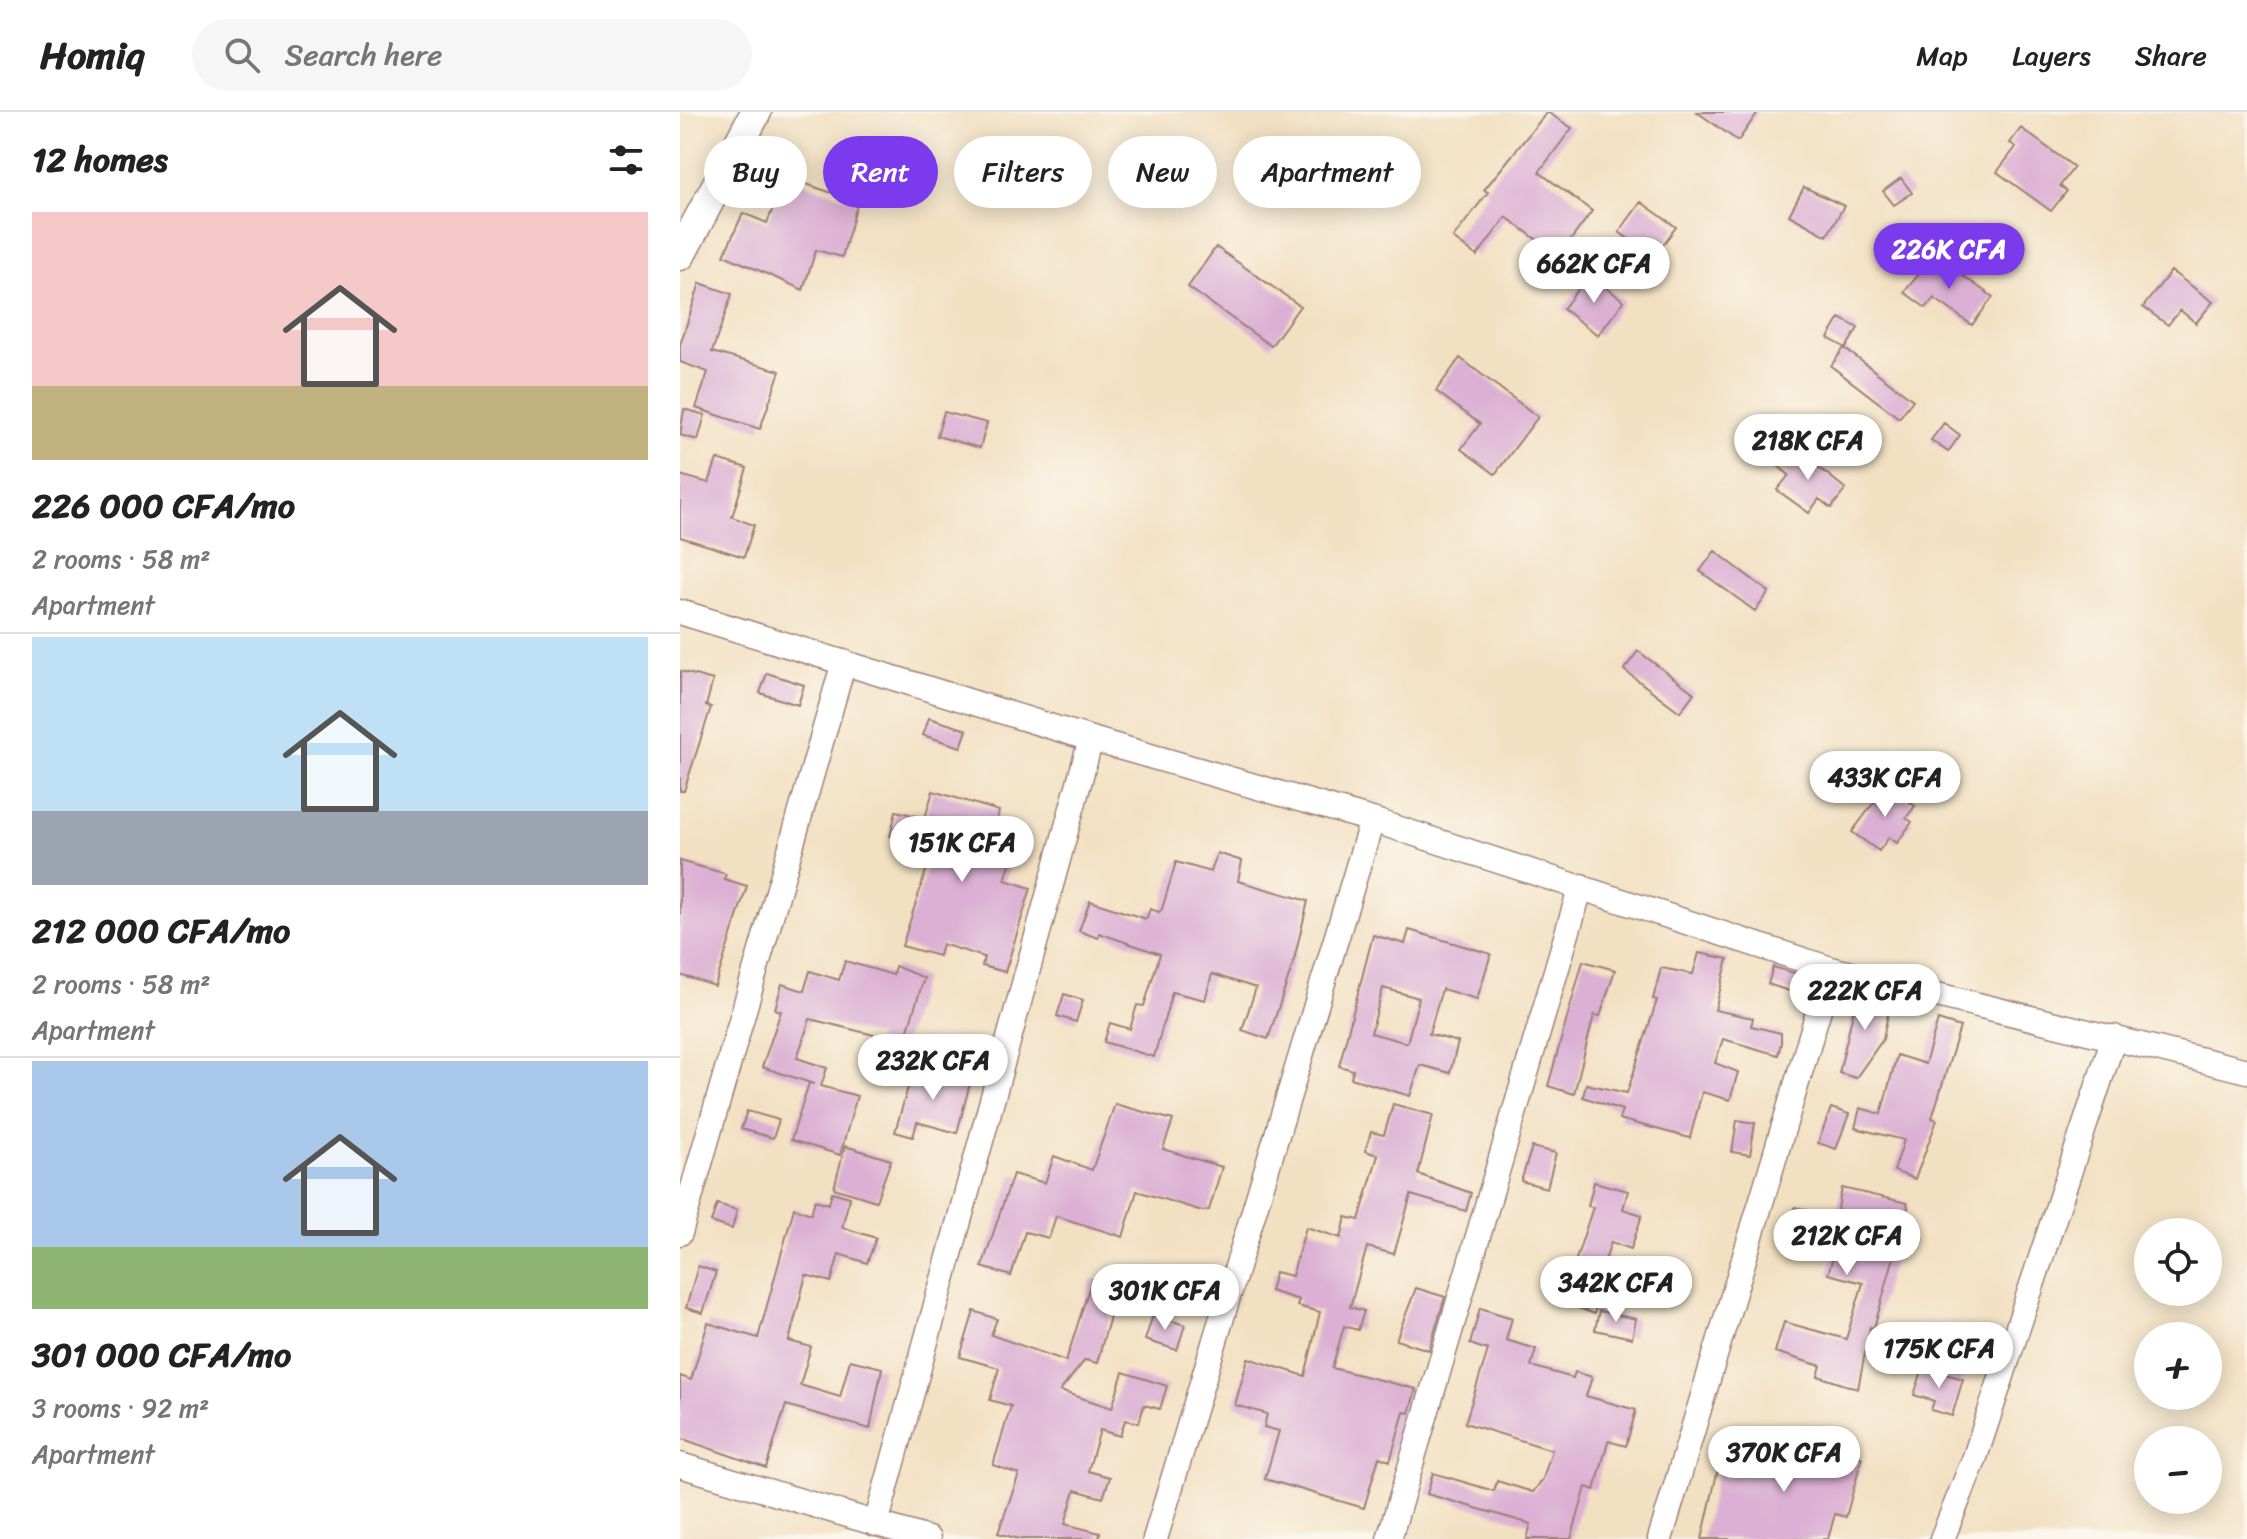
<!DOCTYPE html>
<meta charset="utf-8">
<style>
:root{--surface:#fff;--page:#f6f6f6;--text:#222;--muted:#767676;--line:#e0e0e0;--accent:#7c3aed}
body{margin:0;font-family:Sriracha,sans-serif;background:var(--page);color:var(--text);height:100vh;display:flex;flex-direction:column;font-size:30px;white-space:nowrap}
*{box-sizing:border-box;margin:0}
p{font-size:26px;color:var(--muted)}
.icon{flex:none;width:44px;height:44px;fill:none;stroke:currentColor;stroke-width:2;stroke-linecap:round;stroke-linejoin:round}
.map{position:relative;flex:1;overflow:hidden}
.side{display:flex;flex-direction:column;background:var(--surface);width:680px}
.side>*{flex:none}
.top-card{position:absolute;left:24px;top:24px;width:760px;height:72px;display:flex;gap:16px}
.fabs{position:absolute;left:1454px;top:1106px;display:grid;gap:16px}
.fabs a{display:grid;place-items:center;width:88px;height:88px;border-radius:50%;background:var(--surface);box-shadow:0 4px 20px #0003;font-size:40px}
.price{position:absolute;translate:-50% -68px;padding:0 18px;border-radius:28px;background:#fff;color:#222;font-size:26px;line-height:52px;filter:drop-shadow(0 2px 4px #0008)}
.price::after{content:'';position:absolute;left:50%;top:48px;width:24px;height:18px;margin-left:-12px;background:inherit;clip-path:polygon(0 0,100% 0,50% 100%)}
.price.selected{background:var(--accent);color:#fff}
ul{padding:0;list-style:none}
li{display:grid;align-content:center;gap:16px;height:424px;padding:0 32px}
li+li{border-top:2px solid var(--line)}
li span{display:grid;place-items:center;height:248px;border-radius:0px;color:#555}
li>.icon{margin-inline-start:auto}
span .icon{width:144px;height:144px;fill:#fffc;stroke-width:1}
li b{font-size:34px}
h2{display:flex;justify-content:space-between;align-items:center;height:96px;padding:0 32px;font-size:34px}
.pill{padding:0 28px;border-radius:36px;background:var(--surface);box-shadow:0 4px 20px #0003;font-size:28px;line-height:72px}
.pill.selected{background:var(--accent);color:#fff}
header{display:flex;align-items:center;gap:48px;box-sizing:border-box;height:112px;padding:0 40px;background:var(--surface);border-bottom:2px solid var(--line)}
header strong{font-size:38px}
nav{display:flex;gap:44px;margin-inline-start:auto;font-size:28px}
.search{width:560px;height:72px;background:var(--page);display:flex;align-items:center;gap:20px;box-sizing:border-box;padding:0 28px;border-radius:44px;color:var(--muted);font-size:30px}
main{display:flex;flex:1;min-height:0}
.map>svg:first-child{display:block}
</style>
<header>
<strong>Homiq</strong>
<div class="search"><svg class="icon" aria-label="search" viewBox="0 0 24 24"><circle cx="10" cy="10" r="6"/><path d="M15 15l6 6"/></svg>Search here</div>
<nav><a>Map</a><a>Layers</a><a>Share</a></nav>
</header>
<main>
<section class="side">
<h2>12 homes<svg class="icon" aria-label="filters" viewBox="0 0 24 24"><path d="M4 7h16M4 17h16"/><circle cx="9" cy="7" r="2"/><circle cx="15" cy="17" r="2"/></svg></h2>
<ul>
<li><span style="background:linear-gradient(#f6c9c9 70%,#c2b280 0)"><svg class="icon" aria-label="home" viewBox="0 0 24 24"><path d="M3 11l9-7 9 7M6 9v11h12V9"/></svg></span><div><b>226 000 CFA/mo</b><p>2 rooms · 58 m²</p><p>Apartment</p></div></li>
<li><span style="background:linear-gradient(#bfe0f5 70%,#9aa5b1 0)"><svg class="icon" aria-label="home" viewBox="0 0 24 24"><path d="M3 11l9-7 9 7M6 9v11h12V9"/></svg></span><div><b>212 000 CFA/mo</b><p>2 rooms · 58 m²</p><p>Apartment</p></div></li>
<li><span style="background:linear-gradient(#a9c7e8 75%,#8fb573 0)"><svg class="icon" aria-label="home" viewBox="0 0 24 24"><path d="M3 11l9-7 9 7M6 9v11h12V9"/></svg></span><div><b>301 000 CFA/mo</b><p>3 rooms · 92 m²</p><p>Apartment</p></div></li>
</ul>
</section>
<div class="map">
<svg width="1567" height="1427" viewBox="0 0 1567 1427">
<rect width="100%" height="100%" fill="#fbf7ec"/>
<filter id="ink" filterUnits="userSpaceOnUse"><feTurbulence type="fractalNoise" baseFrequency=".0125" numOctaves="2"/><feDisplacementMap in="SourceGraphic" scale="16" xChannelSelector="R" yChannelSelector="G"/><feConvolveMatrix kernelMatrix="1 2 1 2 8 2 1 2 1" color-interpolation-filters="sRGB"/></filter>
<filter id="wash" filterUnits="userSpaceOnUse"><feTurbulence type="fractalNoise" baseFrequency=".006" numOctaves="4" result="noise"/><feDisplacementMap in="SourceGraphic" scale="32" xChannelSelector="R" yChannelSelector="G"/><feGaussianBlur stdDeviation="1.8" result="paint"/><feColorMatrix in="noise" values="0 0 0 0 0 0 0 0 0 0 0 0 0 0 0 0 0 1.4 0 .05"/><feComposite in="paint" operator="in"/></filter>
<g filter="url(#wash)">
<rect width="100%" height="100%" fill="#f2e0c2"/>
<g id="blocks">
<path fill="#dcb0d4" fill-rule="evenodd" d="M 867,0 L 892,16 L 859,60 L 912,99 L 879,144 L 826,105 L 797,144 L 773,126 L 808,80 L 804,78 Z
M 1017,0 L 1078,0 L 1058,29 Z
M 1341,16 L 1394,55 L 1380,74 L 1387,79 L 1371,99 L 1317,60 L 1336,35 L 1330,31 Z
M 106,65 L 178,90 L 162,145 L 136,138 L 123,178 L 44,143 L 63,101 L 87,111 Z
M 1221,66 L 1232,81 L 1214,93 L 1203,79 Z
M 1124,75 L 1164,94 L 1147,124 L 1109,103 Z
M 961,90 L 996,115 L 974,145 L 939,120 Z
M 536,135 L 620,194 L 591,234 L 508,175 Z
M 1254,144 L 1313,185 L 1292,213 L 1254,186 L 1246,196 L 1224,180 Z
M 1491,159 L 1533,190 L 1516,211 L 1500,198 L 1488,213 L 1463,195 Z
M 909,163 L 944,189 L 918,223 L 883,197 Z
M 20,171 L 52,182 L 32,240 L 100,259 L 80,317 L 16,296 L 28,260 L 0,250 L 0,233 Z
M 1160,206 L 1178,216 L 1166,236 L 1148,226 Z
M 1164,236 L 1233,288 L 1219,306 L 1151,254 Z
M 780,246 L 858,305 L 815,362 L 781,337 L 800,312 L 756,279 Z
M 4,297 L 25,303 L 18,328 L 0,323 Z
M 264,300 L 307,311 L 300,336 L 257,324 Z
M 1264,311 L 1280,323 L 1268,340 L 1251,328 Z
M 1112,334 L 1166,377 L 1151,396 L 1139,387 L 1129,401 L 1097,378 L 1109,363 L 1097,353 Z
M 37,347 L 67,356 L 52,405 L 74,413 L 64,445 L 0,425 L 0,363 L 29,371 Z
M 1035,439 L 1089,480 L 1075,499 L 1020,459 Z
M 958,539 L 1014,581 L 1000,600 L 944,558 Z
M 0,559 L 33,568 L 26,594 L 31,595 L 4,679 L 0,679 Z
M 87,561 L 124,573 L 118,593 L 80,581 Z
M 249,606 L 287,618 L 281,635 L 243,623 Z
M 1207,673 L 1235,694 L 1226,706 L 1232,710 L 1217,731 L 1209,725 L 1199,739 L 1172,720 Z
M 253,679 L 319,699 L 307,742 L 331,749 L 325,768 L 351,776 L 325,860 L 302,854 L 304,845 L 262,832 L 259,844 L 222,834 L 254,734 L 210,724 L 216,699 L 245,706 Z
M 537,741 L 562,749 L 558,769 L 628,789 L 613,852 L 588,927 L 562,918 L 576,876 L 532,862 L 525,888 L 492,880 L 474,945 L 424,930 L 430,911 L 450,917 L 457,893 L 464,894 L 480,842 L 419,821 L 418,826 L 399,819 L 410,789 L 466,807 L 470,797 L 479,800 L 482,797 L 496,750 L 531,760 Z
M 0,749 L 46,762 L 44,767 L 67,774 L 35,874 L 0,863 Z
M 729,818 L 811,842 L 797,887 L 762,877 L 749,922 L 778,930 L 770,961 L 740,953 L 730,984 L 671,966 L 673,958 L 659,954 L 693,823 L 725,832 ZM 703,876 L 739,886 L 727,931 L 691,921 Z
M 1019,841 L 1048,847 L 1035,898 L 1073,906 L 1071,914 L 1101,921 L 1101,931 L 1098,943 L 1043,927 L 1035,951 L 1058,960 L 1050,988 L 1022,980 L 1010,1026 L 939,1007 L 942,998 L 903,985 L 906,972 L 947,981 L 977,888 L 973,887 L 981,856 L 1013,862 Z
M 165,849 L 213,863 L 215,854 L 244,866 L 224,930 L 231,932 L 221,964 L 189,955 L 198,924 L 130,907 L 117,946 L 147,956 L 141,974 L 177,984 L 160,1043 L 111,1028 L 129,971 L 134,972 L 82,955 L 101,899 L 95,897 L 102,872 L 124,879 L 130,859 L 159,868 Z
M 903,849 L 935,858 L 920,904 L 914,903 L 894,982 L 868,974 Z
M 1093,855 L 1121,863 L 1115,881 L 1088,872 Z
M 1178,879 L 1211,887 L 1203,927 L 1176,966 L 1159,961 Z
M 384,882 L 403,888 L 396,910 L 377,904 Z
M 1258,908 L 1280,915 L 1252,1006 L 1257,1008 L 1235,1067 L 1214,1059 L 1224,1028 L 1175,1016 L 1180,996 L 1201,1002 L 1217,943 L 1245,952 Z
M 234,955 L 290,971 L 277,1021 L 237,1010 L 233,1025 L 215,1020 Z
M 435,992 L 493,1008 L 483,1037 L 542,1055 L 529,1098 L 522,1099 L 457,1079 L 443,1125 L 376,1104 L 369,1126 L 345,1120 L 331,1164 L 302,1155 L 333,1062 L 365,1071 L 374,1044 L 412,1058 Z
M 713,992 L 753,1003 L 738,1062 L 791,1081 L 786,1099 L 731,1083 L 714,1142 L 687,1135 L 670,1195 L 684,1199 L 678,1218 L 664,1214 L 652,1256 L 736,1277 L 729,1301 L 724,1300 L 710,1349 L 699,1345 L 684,1396 L 585,1367 L 599,1319 L 584,1315 L 587,1302 L 555,1293 L 568,1246 L 625,1264 L 640,1200 L 617,1194 L 619,1188 L 590,1179 L 595,1160 L 612,1164 L 626,1115 L 661,1126 L 666,1105 L 679,1108 L 698,1043 L 685,1039 L 691,1020 L 704,1023 Z
M 1151,996 L 1169,1002 L 1156,1037 L 1138,1031 Z
M 67,999 L 99,1008 L 93,1026 L 61,1017 Z
M 1057,1008 L 1075,1011 L 1070,1043 L 1052,1040 Z
M 165,1034 L 211,1048 L 196,1089 L 154,1076 Z
M 852,1035 L 876,1041 L 867,1076 L 841,1069 Z
M 914,1070 L 948,1079 L 943,1097 L 962,1103 L 951,1137 L 931,1130 L 918,1171 L 923,1173 L 914,1202 L 882,1190 L 913,1095 L 908,1094 Z
M 1162,1076 L 1227,1091 L 1228,1095 L 1194,1216 L 1190,1215 L 1178,1277 L 1138,1264 L 1141,1254 L 1095,1240 L 1104,1210 L 1166,1227 L 1183,1171 L 1148,1162 L 1154,1142 L 1106,1128 L 1115,1095 L 1156,1106 Z
M 152,1080 L 170,1085 L 162,1115 L 196,1126 L 187,1151 L 159,1142 L 151,1170 L 126,1163 L 109,1229 L 131,1235 L 120,1273 L 160,1285 L 170,1248 L 202,1256 L 190,1317 L 106,1293 L 86,1356 L 0,1326 L 0,1264 L 11,1268 L 28,1211 L 78,1226 L 114,1096 L 131,1102 L 135,1088 L 149,1092 Z
M 37,1092 L 57,1098 L 52,1117 L 31,1110 Z
M 18,1154 L 36,1160 L 23,1201 L 6,1196 Z
M 412,1167 L 433,1173 L 429,1189 L 434,1190 L 417,1251 L 405,1248 L 380,1279 L 432,1296 L 443,1260 L 487,1274 L 480,1297 L 464,1293 L 459,1311 L 445,1308 L 440,1324 L 420,1318 L 408,1359 L 430,1365 L 423,1386 L 395,1378 L 385,1412 L 420,1421 L 419,1427 L 339,1427 L 318,1421 L 339,1362 L 313,1353 L 331,1294 L 310,1288 L 319,1256 L 280,1245 L 294,1199 L 317,1207 L 311,1223 L 386,1249 Z
M 736,1176 L 765,1185 L 749,1238 L 716,1228 Z
M 800,1196 L 832,1206 L 826,1228 L 856,1237 L 851,1254 L 893,1266 L 895,1260 L 912,1265 L 906,1284 L 956,1298 L 946,1334 L 928,1329 L 915,1378 L 906,1375 L 891,1427 L 847,1427 L 851,1412 L 747,1382 L 753,1361 L 814,1379 L 817,1369 L 853,1380 L 863,1367 L 872,1338 L 785,1311 L 808,1238 L 790,1232 Z
M 919,1199 L 956,1207 L 952,1226 L 915,1218 Z
M 473,1203 L 505,1213 L 497,1238 L 465,1228 Z
M 1243,1256 L 1283,1267 L 1272,1304 L 1251,1298 L 1254,1289 L 1234,1283 Z
M 1109,1320 L 1182,1346 L 1166,1405 L 1155,1402 L 1148,1427 L 1022,1427 L 1040,1348 L 1075,1359 L 1076,1353 L 1093,1358 Z"/>
</g>
</g>
<g filter="url(#ink)">
<use href="#blocks" fill-opacity="0" stroke="#9e8076" stroke-width="2"/>
<g fill="none" stroke-linecap="round" stroke-linejoin="round">
<g stroke="#9e8076" stroke-width="27">
<path id="minor" d="M 0,500 L 411,627 L 692,708 L 1151,857 L 1567,959
M 0,1121 L 164,550
M 0,1353 L 248,1427
M 196,1412 L 411,627
M 475,1427 L 692,708
M 709,1427 L 901,774
M 980,1427 L 1151,857
M 1262,1427 L 1294,1348 L 1434,925"/>
</g>
<g stroke="#9e8076" stroke-width="33">
<path id="tertiary" d="M 0,143 L 76,0"/>
</g>
<use href="#minor" stroke="#fff" stroke-width="24"/>
<use href="#tertiary" stroke="#fff" stroke-width="30"/>
</g>
</g>
</svg>
<div class="fabs">
<a><svg class="icon" aria-label="locate" viewBox="0 0 24 24"><circle cx="12" cy="12" r="6"/><path d="M12 2v4M12 18v4M2 12h4M18 12h4"/></svg></a>
<a>+</a>
<a>−</a>
</div>
<b class="price selected" style="left:1269px;top:179px">226K CFA</b>
<b class="price" style="left:914px;top:193px">662K CFA</b>
<b class="price" style="left:1128px;top:370px">218K CFA</b>
<b class="price" style="left:1205px;top:707px">433K CFA</b>
<b class="price" style="left:282px;top:772px">151K CFA</b>
<b class="price" style="left:1185px;top:920px">222K CFA</b>
<b class="price" style="left:253px;top:990px">232K CFA</b>
<b class="price" style="left:1167px;top:1165px">212K CFA</b>
<b class="price" style="left:936px;top:1212px">342K CFA</b>
<b class="price" style="left:485px;top:1220px">301K CFA</b>
<b class="price" style="left:1259px;top:1278px">175K CFA</b>
<b class="price" style="left:1104px;top:1382px">370K CFA</b>
<div class="top-card">
<a class="pill">Buy</a>
<a class="pill selected">Rent</a>
<a class="pill">Filters</a>
<a class="pill">New</a>
<a class="pill">Apartment</a>
</div>
</div>
</main>
